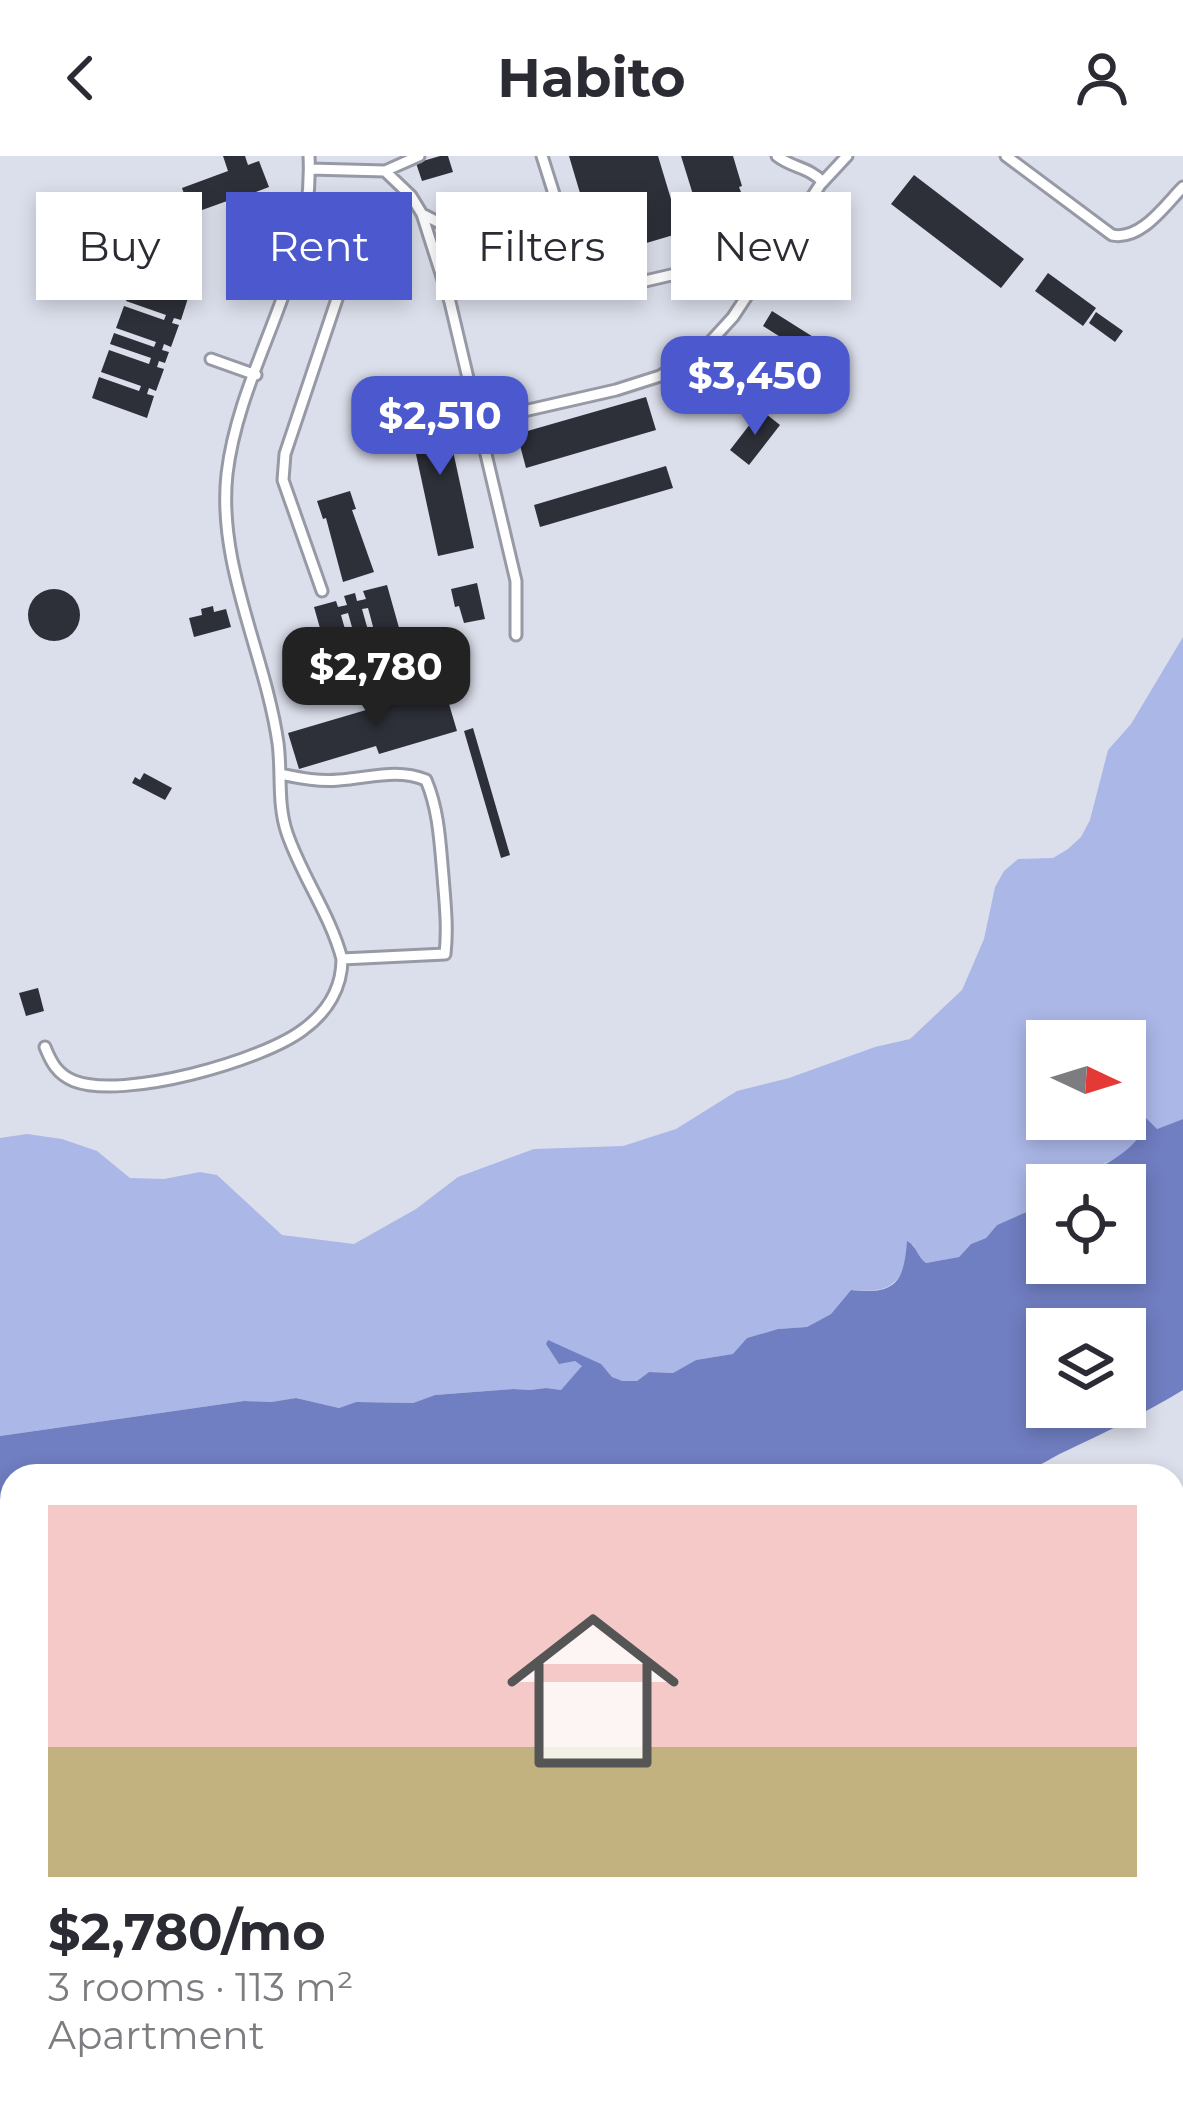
<!DOCTYPE html>
<meta charset="utf-8">
<style>
:root{--surface:#fff;--page:#f2f2f3;--text:#2b2b33;--muted:#7c7c81;--accent:#4c58cd}
body{margin:0;font-family:Montserrat,sans-serif;background:var(--page);color:var(--text);height:100vh;display:flex;flex-direction:column;font-size:45px;white-space:nowrap}
*{box-sizing:border-box;margin:0}
p{font-size:39px;color:var(--muted)}
.icon{flex:none;width:66px;height:66px;fill:none;stroke:currentColor;stroke-width:2;stroke-linecap:round;stroke-linejoin:round}
.map{position:relative;flex:1;overflow:hidden}
.sheet{position:absolute;left:0px;top:1308px;width:1185px;height:663px;display:flex;flex-direction:column;background:var(--surface);border-radius:36px 36px 0 0;box-shadow:0 6px 18px #0003}
.sheet>*{flex:none}
.guide{position:absolute;left:36px;top:36px;width:1113px;height:108px;display:flex;gap:24px}
.needle{width:78px;rotate:94deg}
.buttons{position:absolute;left:1026px;top:864px;display:grid;gap:24px}
.buttons a{display:grid;place-items:center;width:120px;height:120px;border-radius:0px;background:var(--surface);box-shadow:0 6px 18px #0003;font-size:60px}
.price{position:absolute;translate:-50% -102px;padding:0 27px;border-radius:24px;background:var(--accent);color:#fff;font-size:39px;line-height:78px;filter:drop-shadow(0 3px 6px #0008)}
.price::after{content:'';position:absolute;left:50%;top:72px;width:36px;height:27px;margin-left:-18px;background:inherit;clip-path:polygon(0 0,100% 0,50% 100%)}
.price.on{background:#222;color:#fff}
ul{padding:0;list-style:none}
li{display:grid;align-content:center;gap:24px;height:636px;padding:0 48px}
li span{display:grid;place-items:center;height:372px;border-radius:0px;color:#555}
li>.icon{margin-inline-start:auto}
span .icon{width:216px;height:216px;fill:#fffc;stroke-width:1}
li b{font-size:51px}
.chip{padding:0 42px;border-radius:0px;background:var(--surface);box-shadow:0 6px 18px #0003;font-size:42px;line-height:108px}
.chip.on{background:var(--accent);color:#fff}
header{display:flex;justify-content:space-between;align-items:center;height:156px;padding:0 48px;background:var(--surface);font-size:54px;font-weight:700}
.map>svg:first-child{display:block}
</style>
<header><svg class="icon" aria-label="back" viewBox="0 0 24 24"><path d="M15 5l-7 7 7 7"/></svg>Habito<svg class="icon" aria-label="person" viewBox="0 0 24 24"><circle cx="12" cy="8" r="4"/><path d="M4 21q1-7 8-7t8 7"/></svg></header>
<div class="map">
<svg width="1183" height="1969" viewBox="0 0 1183 1969">
<rect width="100%" height="100%" fill="#dbdfeb"/>
<path fill="#abb7e7" fill-rule="evenodd" d="M 1183,481 L 1183,963 L 1157,973 L 1153,972 L 1141,957 L 1135,957 L 1140,979 L 1131,995 L 1095,1012 L 1069,1029 L 1047,1029 L 1047,1044 L 1031,1054 L 997,1069 L 986,1082 L 971,1088 L 959,1101 L 926,1107 L 919,1102 L 913,1088 C 900,1127 894,1138 851,1134 L 831,1158 L 807,1171 L 778,1173 L 747,1182 L 734,1198 L 696,1204 L 673,1217 L 649,1216 L 637,1225 L 622,1226 L 612,1221 L 600,1208 L 575,1205 L 583,1210 L 561,1234 L 546,1232 L 530,1234 L 513,1233 L 435,1239 L 413,1247 L 356,1246 L 339,1252 L 296,1242 L 271,1246 L 244,1245 L 0,1280 L 0,982 L 27,978 L 62,983 L 97,995 L 130,1022 L 164,1023 L 200,1016 L 217,1019 L 282,1079 L 354,1088 L 416,1053 L 458,1021 L 534,993 L 623,990 L 676,973 L 737,935 L 789,922 L 875,891 L 910,883 L 962,834 L 984,783 L 995,731 L 1004,715 L 1018,703 L 1053,702 L 1068,693 L 1081,681 L 1090,664 L 1108,594 L 1131,568 ZM 1047,885 L 1125,885 L 1125,963 L 1047,963 Z
M 1173,1689 L 1183,1694 L 1183,1969 L 990,1969 L 994,1959 L 1173,1959 Z"/>
<path fill="#707ec2" fill-rule="evenodd" d="M 1135,955 L 1141,957 L 1157,973 L 1183,963 L 1183,1234 C 1145,1257 1106,1276 1066,1295 C 1048,1303 1033,1315 1015,1320 L 12,1320 L 12,1460 L 0,1459 L 0,1280 L 244,1245 L 271,1246 L 296,1242 L 339,1252 L 356,1246 L 413,1247 L 435,1239 L 513,1233 L 530,1234 L 546,1232 L 561,1234 L 582,1210 L 575,1205 L 559,1208 L 546,1188 L 548,1184 L 601,1208 L 612,1221 L 622,1225 L 637,1225 L 649,1216 L 673,1217 L 696,1204 L 733,1198 L 747,1182 L 778,1173 L 807,1171 L 831,1158 L 851,1134 C 895,1139 904,1127 907,1085 C 917,1090 917,1101 926,1107 L 959,1101 L 971,1088 L 986,1082 L 997,1069 L 1031,1054 L 1047,1044 L 1047,1107 L 1125,1107 L 1125,1029 L 1069,1029 C 1092,1013 1126,1002 1140,979 ZM 1047,1173 L 1125,1173 L 1125,1251 L 1047,1251 Z"/>
<path fill="#2e3039" d="M 223,0 L 245,0 L 248,9 L 259,5 L 269,31 L 251,38 L 253,43 L 243,47 L 241,40 L 191,58 L 182,32 L 228,15 Z
M 440,0 L 448,0 L 453,16 L 422,25 L 416,7 Z
M 569,0 L 658,0 L 677,63 L 682,61 L 687,75 L 599,101 Z
M 681,0 L 733,0 L 742,30 L 739,31 L 741,36 L 700,48 L 698,44 L 695,45 Z
M 914,19 L 1024,103 L 1001,132 L 891,48 Z
M 1048,117 L 1096,152 L 1083,170 L 1035,135 Z
M 133,123 L 188,142 L 181,164 L 174,162 L 172,167 L 179,169 L 171,191 L 164,188 L 162,194 L 169,196 L 165,207 L 159,205 L 157,211 L 164,213 L 156,235 L 149,232 L 147,238 L 154,240 L 147,262 L 92,242 L 99,221 L 139,235 L 141,230 L 101,216 L 109,194 L 149,208 L 151,202 L 110,188 L 114,177 L 154,191 L 156,186 L 116,172 L 124,150 L 164,164 L 166,159 L 126,145 Z
M 772,155 L 818,184 L 813,192 L 817,194 L 812,201 L 763,170 Z
M 1096,156 L 1123,175 L 1115,186 L 1089,167 Z
M 646,241 L 656,274 L 526,312 L 517,278 Z
M 442,244 L 474,392 L 438,400 L 406,252 Z
M 761,254 L 780,269 L 749,309 L 730,294 Z
M 666,310 L 673,332 L 540,371 L 534,349 Z
M 350,335 L 356,353 L 352,354 L 374,416 L 343,426 L 326,362 L 323,363 L 317,345 Z
M 477,427 L 485,463 L 464,467 L 459,450 L 455,451 L 451,433 Z
M 387,429 L 403,486 L 379,493 L 368,452 L 362,453 L 373,492 L 359,496 L 348,457 L 341,459 L 352,498 L 329,504 L 314,451 L 336,445 L 338,451 L 347,449 L 344,440 L 355,437 L 357,445 L 366,443 L 363,435 Z
M28 459a26 26 0 1 1 52 0a26 26 0 1 1-52 0Z
M 213,450 L 214,456 L 226,453 L 231,471 L 194,481 L 189,462 L 202,459 L 201,453 Z
M 444,531 L 457,575 L 379,598 L 376,590 L 299,613 L 288,577 Z
M 473,572 L 510,699 L 501,702 L 464,575 Z
M 144,617 L 172,632 L 165,644 L 132,627 L 135,621 L 140,624 Z
M 38,832 L 44,855 L 26,860 L 19,837 Z
M 12,1727 L 12,1761 L 0,1762 L 0,1728 Z"/>
<g fill="none" stroke-linecap="round" stroke-linejoin="round">
<g stroke="#979aa5" stroke-width="15">
<path id="lane" d="M 542,0 L 585,136
M 777,0 C 792,12 809,11 823,26
M 1006,0 L 1112,79 C 1141,85 1165,49 1183,31
M 310,13 L 385,15 L 411,40 L 422,58 L 450,146 L 516,425 L 516,479
M 385,15 L 419,0
M 307,57 L 326,75 L 340,98 L 342,128 L 285,298 L 283,324 L 322,435
M 422,58 L 565,130 L 585,136 L 615,132 L 723,107 L 741,110 L 759,122
M 211,203 L 256,219
M 480,265 L 616,234 L 660,220 L 701,196 L 733,161 L 820,29 L 847,0
M 280,618 C 300,622 319,626 339,624 C 370,622 397,612 426,624 C 439,655 440,687 443,720 C 445,747 448,771 445,798 L 342,803 C 330,758 302,721 287,677 C 277,648 282,617 278,587 C 265,497 217,409 227,318 C 240,208 315,117 309,0
M 45,891 C 51,906 57,918 74,925 C 123,944 263,905 304,873 C 327,856 342,832 342,803"/>
</g>
<g stroke="#979aa5" stroke-width="24">
<path id="street" d="M 1173,1461 L 1183,1456
M 0,1673 L 12,1673
M 794,1959 L 804,1969
M 0,1963 L 85,1959"/>
</g>
<use href="#lane" stroke="#fff" stroke-width="9"/>
<use href="#street" stroke="#fff" stroke-width="18"/>
</g>
</svg>
<div class="buttons">
<a><svg class="needle" viewBox="-14 -14 28 28"><path d="M0-13l5 13h-10z" fill="#e53935"/><path d="M0 13l5-13h-10z" fill="#7c7c81"/></svg></a>
<a><svg class="icon" aria-label="locate" viewBox="0 0 24 24"><circle cx="12" cy="12" r="6"/><path d="M12 2v4M12 18v4M2 12h4M18 12h4"/></svg></a>
<a><svg class="icon" aria-label="layers" viewBox="0 0 24 24"><path d="M12 4l9 5-9 5-9-5zM3 14l9 5 9-5"/></svg></a>
</div>
<b class="price" style="left:755px;top:282px">$3,450</b>
<b class="price" style="left:440px;top:322px">$2,510</b>
<b class="price on" style="left:376px;top:573px">$2,780</b>
<div class="guide">
<a class="chip">Buy</a>
<a class="chip on">Rent</a>
<a class="chip">Filters</a>
<a class="chip">New</a>
</div>
<section class="sheet">
<ul>
<li><span style="background:linear-gradient(#f6c9c9 65%,#c2b280 0)"><svg class="icon" aria-label="home" viewBox="0 0 24 24"><path d="M3 11l9-7 9 7M6 9v11h12V9"/></svg></span><div><b>$2,780/mo</b><p>3 rooms · 113 m²</p><p>Apartment</p></div></li>
</ul>
</section>
</div>
